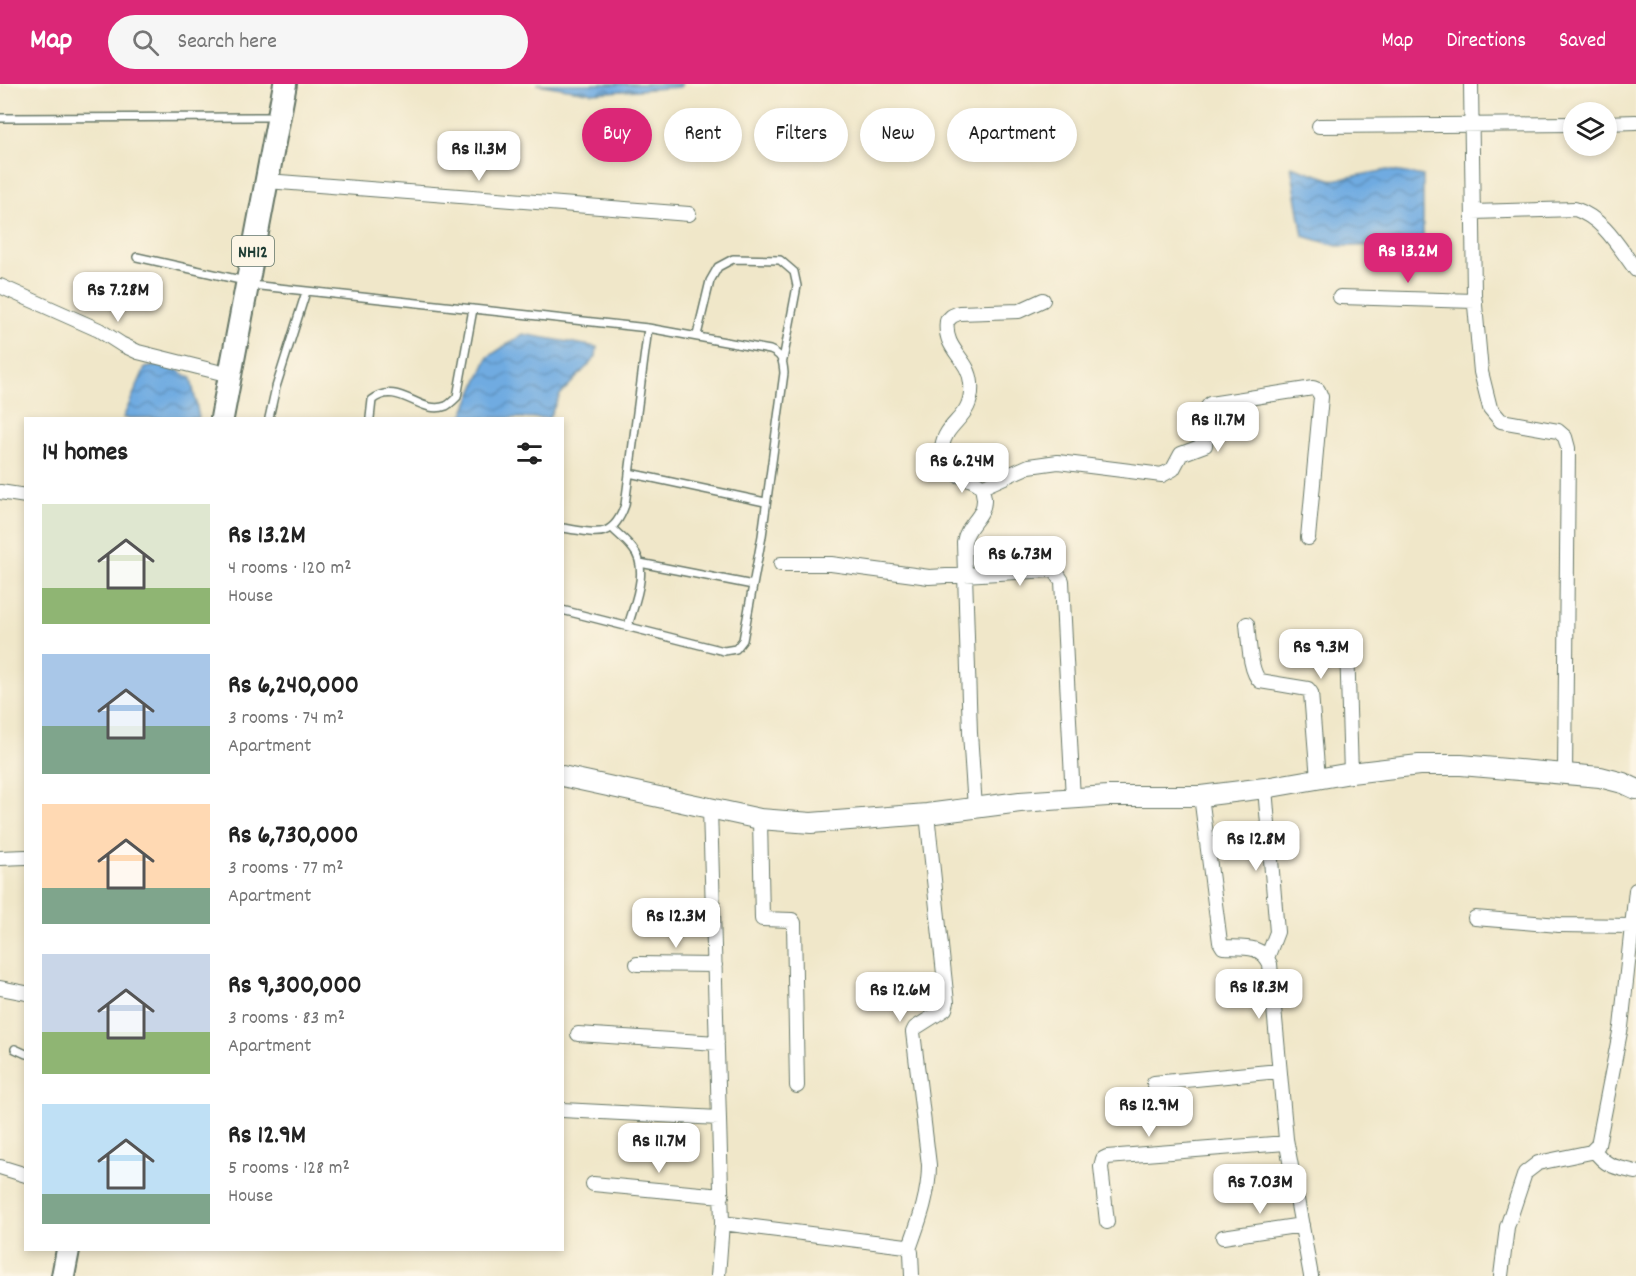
<!DOCTYPE html>
<meta charset="utf-8">
<style>
:root{--surface:#fff;--page:#f6f6f6;--text:#222;--muted:#767676;--accent:#db2777}
body{margin:0;font-family:Dekko,sans-serif;background:var(--page);color:var(--text);height:100vh;display:flex;flex-direction:column;font-size:22px;white-space:nowrap}
*{box-sizing:border-box;margin:0}
p{font-size:20px;color:var(--muted)}
.icon{flex:none;width:33px;height:33px;fill:none;stroke:currentColor;stroke-width:2;stroke-linecap:round;stroke-linejoin:round}
.map{position:relative;flex:1;overflow:hidden}
.sheet{position:absolute;left:24px;top:333px;width:540px;height:834px;display:flex;flex-direction:column;background:var(--surface);border-radius:0px;box-shadow:0 3px 9px #0003}
.sheet>*{flex:none}
.banner{position:absolute;left:582px;top:24px;width:570px;height:54px;display:flex;gap:12px}
.tools{position:absolute;left:1563px;top:18px;display:grid;gap:12px}
.tools a{display:grid;place-items:center;width:54px;height:54px;border-radius:50%;background:var(--surface);box-shadow:0 3px 9px #0003;font-size:30px}
.price{position:absolute;translate:-50% -51px;padding:0 14px;border-radius:12px;background:#fff;color:#222;font-size:20px;line-height:39px;filter:drop-shadow(0 2px 3px #0008)}
.price::after{content:'';position:absolute;left:50%;top:36px;width:18px;height:14px;margin-left:-9px;background:inherit;clip-path:polygon(0 0,100% 0,50% 100%)}
.price.on{background:var(--accent);color:#fff}
ul{padding:0;list-style:none}
li{display:flex;align-items:center;gap:18px;height:150px;padding:0 18px}
li span{display:grid;place-items:center;flex:none;width:168px;height:120px;border-radius:0px;color:#555}
li>.icon{margin-inline-start:auto}
span .icon{width:72px;height:72px;fill:#fffc;stroke-width:1}
li b{font-size:26px}
h2{display:flex;justify-content:space-between;align-items:center;height:72px;padding:0 18px;font-size:26px}
.chip{padding:0 21px;border-radius:27px;background:var(--surface);box-shadow:0 3px 9px #0003;font-size:21px;line-height:54px}
.chip.on{background:var(--accent);color:#fff}
header{display:flex;align-items:center;gap:36px;box-sizing:border-box;height:84px;padding:0 30px;background:var(--accent);color:#fff}
header strong{font-size:28px}
nav{display:flex;gap:33px;margin-inline-start:auto;font-size:21px}
.search{width:420px;height:54px;background:var(--page);display:flex;align-items:center;gap:15px;box-sizing:border-box;padding:0 21px;border-radius:33px;color:var(--muted);font-size:22px}
.map>svg:first-child{display:block}
</style>
<header>
<strong>Map</strong>
<div class="search"><svg class="icon" aria-label="search" viewBox="0 0 24 24"><circle cx="10" cy="10" r="6"/><path d="M15 15l6 6"/></svg>Search here</div>
<nav><a>Map</a><a>Directions</a><a>Saved</a></nav>
</header>
<div class="map">
<svg width="1636" height="1192" viewBox="0 0 1636 1192">
<defs>
<pattern id="water-waves" width="16" height="10" patternUnits="userSpaceOnUse" patternTransform="scale(1.5)"><rect width="16" height="10" fill="#6fabe1"/><path d="M0 5q4-4 8 0t8 0" fill="none" stroke="#5b8cb7"/></pattern>
</defs>
<rect width="100%" height="100%" fill="#fcf5e5"/>
<filter id="ink" filterUnits="userSpaceOnUse"><feTurbulence type="fractalNoise" baseFrequency=".0167" numOctaves="2"/><feDisplacementMap in="SourceGraphic" scale="12" xChannelSelector="R" yChannelSelector="G"/><feConvolveMatrix kernelMatrix="1 2 1 2 8 2 1 2 1" color-interpolation-filters="sRGB"/></filter>
<filter id="wash" filterUnits="userSpaceOnUse"><feTurbulence type="fractalNoise" baseFrequency=".008" numOctaves="4" result="noise"/><feDisplacementMap in="SourceGraphic" scale="24" xChannelSelector="R" yChannelSelector="G"/><feGaussianBlur stdDeviation="1.35" result="paint"/><feColorMatrix in="noise" values="0 0 0 0 0 0 0 0 0 0 0 0 0 0 0 0 0 1.4 0 .05"/><feComposite in="paint" operator="in"/></filter>
<g filter="url(#wash)">
<rect width="100%" height="100%" fill="#f0e7c9"/>
<path fill="url(#water-waves)" stroke="#47748a" stroke-width="1.5" d="M 536,0 L 682,0 L 681,3 L 593,9 Z
M 1291,82 L 1333,96 L 1387,86 L 1423,92 L 1423,162 L 1337,162 L 1303,152 Z
M 523,250 L 597,263 L 596,273 L 560,311 L 549,334 L 458,334 L 463,330 L 488,273 Z
M 166,280 L 191,294 L 199,334 L 123,334 L 145,284 Z"/>
</g>
<g filter="url(#ink)">
<g fill="none" stroke-linecap="round" stroke-linejoin="round">
<g stroke="#687868" stroke-width="10">
<path id="service" d="M 0,34 L 276,33
M 137,173 L 245,197
M 251,201 L 648,244 L 770,266 C 782,271 783,276 784,289 L 762,452 L 743,556 L 736,565 L 724,567 L 562,526
M 697,251 L 710,197 L 718,183 L 733,175 L 780,176 L 794,188 L 797,202 L 783,276
M 269,334 L 276,303 L 306,208
M 370,334 L 372,316 C 399,295 420,332 446,322 C 450,320 454,316 457,313 L 473,225
M 629,389 L 765,418
M 562,444 C 595,448 612,458 625,421 L 648,244
M 613,445 C 619,451 627,457 633,465 C 650,485 634,520 628,542
M 640,479 L 753,501
M 15,965 L 26,970"/>
</g>
<g stroke="#687868" stroke-width="16">
<path id="minor" d="M 1471,0 L 1474,210 L 1481,288 L 1490,324 L 1501,337 L 1558,347 L 1565,353 L 1568,364 L 1565,690
M 1606,39 L 1636,38
M 1319,42 L 1574,40
M 267,97 L 689,130
M 1473,128 L 1575,125 C 1604,135 1618,162 1636,186
M 0,202 L 99,246 L 121,260 L 138,268 L 230,291
M 1340,213 L 1475,217
M 982,403 L 1029,382 L 1058,378 L 1162,391 L 1173,385 L 1181,370 L 1205,361 L 1207,324 L 1210,320 L 1313,304 L 1318,306 L 1321,313 L 1308,454
M 0,408 L 26,412
M 781,480 L 831,480 L 929,493 L 1050,486 L 1056,488 L 1062,497 L 1073,715
M 1247,540 C 1249,555 1249,587 1260,597 L 1308,605 L 1311,609 L 1318,695
M 1347,563 L 1351,689
M 1265,704 L 1277,848 L 1267,874
M 1201,712 L 1220,858 L 1223,863 C 1243,864 1261,860 1270,880 L 1286,1055 L 1311,1192
M 975,724 L 970,649 L 964,458 C 967,439 985,434 984,414 C 983,410 983,404 980,401 C 965,388 937,395 942,363 C 946,336 974,335 971,299 C 969,274 943,266 947,237 L 952,232 L 959,229 L 1019,227 L 1043,216
M 710,725 L 722,1139 L 906,1162 L 911,1168 L 912,1192
M 760,735 L 762,835 L 792,836 L 794,839 L 797,1002
M 0,774 L 26,773
M 1475,834 L 1559,841 L 1632,842
M 637,880 L 715,881
M 0,904 L 26,909
M 578,950 L 717,959
M 1154,999 L 1279,987
M 562,1026 L 719,1034
M 1594,1066 C 1607,1084 1616,1083 1636,1088
M 0,1083 L 26,1091
M 593,1100 L 722,1112
M 1107,1138 L 1101,1083 L 1103,1075 L 1107,1073 L 1286,1059
M 1223,1153 L 1302,1141
M 909,1165 C 919,1137 929,1111 929,1081 L 913,948 L 915,944 L 945,925 L 947,918 L 927,730
M 718,1192 L 722,1139
M 1501,1192 L 1507,1143 L 1525,1089 L 1538,1079 L 1591,1068 L 1598,1061 L 1621,943 L 1636,806"/>
</g>
<g stroke="#687868" stroke-width="22">
<path id="secondary" d="M 562,692 L 760,735 L 811,739 L 927,730 L 1020,718 L 1108,712 L 1201,712 L 1265,704 L 1351,689 L 1419,681 L 1461,681 L 1600,693 L 1623,699 L 1636,705"/>
</g>
<g stroke="#687868" stroke-width="26">
<path id="trunk" d="M 222,334 L 285,0
M 63,1192 L 68,1166"/>
</g>
<use href="#service" stroke="#fff" stroke-width="7"/>
<use href="#minor" stroke="#fff" stroke-width="14"/>
<use href="#secondary" stroke="#fff" stroke-width="20"/>
<use href="#trunk" stroke="#fff" stroke-width="22"/>
</g>
</g>
<g text-anchor="middle" stroke-width="6" stroke-linejoin="round" paint-order="stroke">
<rect fill="#fcf5e5" stroke="#617469" stroke-width="1.5" x="232" y="152" width="42" height="30" rx="4.5"/>
<g font-size="18" font-weight="bold" fill="#1f3d34">
<text x="253" y="173">NH12</text>
</g>
</g>
</svg>
<div class="tools">
<a><svg class="icon" aria-label="layers" viewBox="0 0 24 24"><path d="M12 4l9 5-9 5-9-5zM3 14l9 5 9-5"/></svg></a>
</div>
<b class="price" style="left:479px;top:98px">Rs 11.3M</b>
<b class="price on" style="left:1408px;top:200px">Rs 13.2M</b>
<b class="price" style="left:118px;top:239px">Rs 7.28M</b>
<b class="price" style="left:1218px;top:369px">Rs 11.7M</b>
<b class="price" style="left:962px;top:410px">Rs 6.24M</b>
<b class="price" style="left:1020px;top:503px">Rs 6.73M</b>
<b class="price" style="left:1321px;top:596px">Rs 9.3M</b>
<b class="price" style="left:1256px;top:788px">Rs 12.8M</b>
<b class="price" style="left:676px;top:865px">Rs 12.3M</b>
<b class="price" style="left:1259px;top:936px">Rs 18.3M</b>
<b class="price" style="left:900px;top:939px">Rs 12.6M</b>
<b class="price" style="left:1149px;top:1054px">Rs 12.9M</b>
<b class="price" style="left:659px;top:1090px">Rs 11.7M</b>
<b class="price" style="left:1260px;top:1131px">Rs 7.03M</b>
<div class="banner">
<a class="chip on">Buy</a>
<a class="chip">Rent</a>
<a class="chip">Filters</a>
<a class="chip">New</a>
<a class="chip">Apartment</a>
</div>
<section class="sheet">
<h2>14 homes<svg class="icon" aria-label="filters" viewBox="0 0 24 24"><path d="M4 7h16M4 17h16"/><circle cx="9" cy="7" r="2"/><circle cx="15" cy="17" r="2"/></svg></h2>
<ul>
<li><span style="background:linear-gradient(#dfe7d0 70%,#8fb573 0)"><svg class="icon" aria-label="home" viewBox="0 0 24 24"><path d="M3 11l9-7 9 7M6 9v11h12V9"/></svg></span><div><b>Rs 13.2M</b><p>4 rooms · 120 m²</p><p>House</p></div></li>
<li><span style="background:linear-gradient(#a9c7e8 60%,#7fa58c 0)"><svg class="icon" aria-label="home" viewBox="0 0 24 24"><path d="M3 11l9-7 9 7M6 9v11h12V9"/></svg></span><div><b>Rs 6,240,000</b><p>3 rooms · 74 m²</p><p>Apartment</p></div></li>
<li><span style="background:linear-gradient(#ffd9b3 70%,#7fa58c 0)"><svg class="icon" aria-label="home" viewBox="0 0 24 24"><path d="M3 11l9-7 9 7M6 9v11h12V9"/></svg></span><div><b>Rs 6,730,000</b><p>3 rooms · 77 m²</p><p>Apartment</p></div></li>
<li><span style="background:linear-gradient(#c9d6e8 65%,#8fb573 0)"><svg class="icon" aria-label="home" viewBox="0 0 24 24"><path d="M3 11l9-7 9 7M6 9v11h12V9"/></svg></span><div><b>Rs 9,300,000</b><p>3 rooms · 83 m²</p><p>Apartment</p></div></li>
<li><span style="background:linear-gradient(#bfe0f5 75%,#7fa58c 0)"><svg class="icon" aria-label="home" viewBox="0 0 24 24"><path d="M3 11l9-7 9 7M6 9v11h12V9"/></svg></span><div><b>Rs 12.9M</b><p>5 rooms · 128 m²</p><p>House</p></div></li>
</ul>
</section>
</div>
